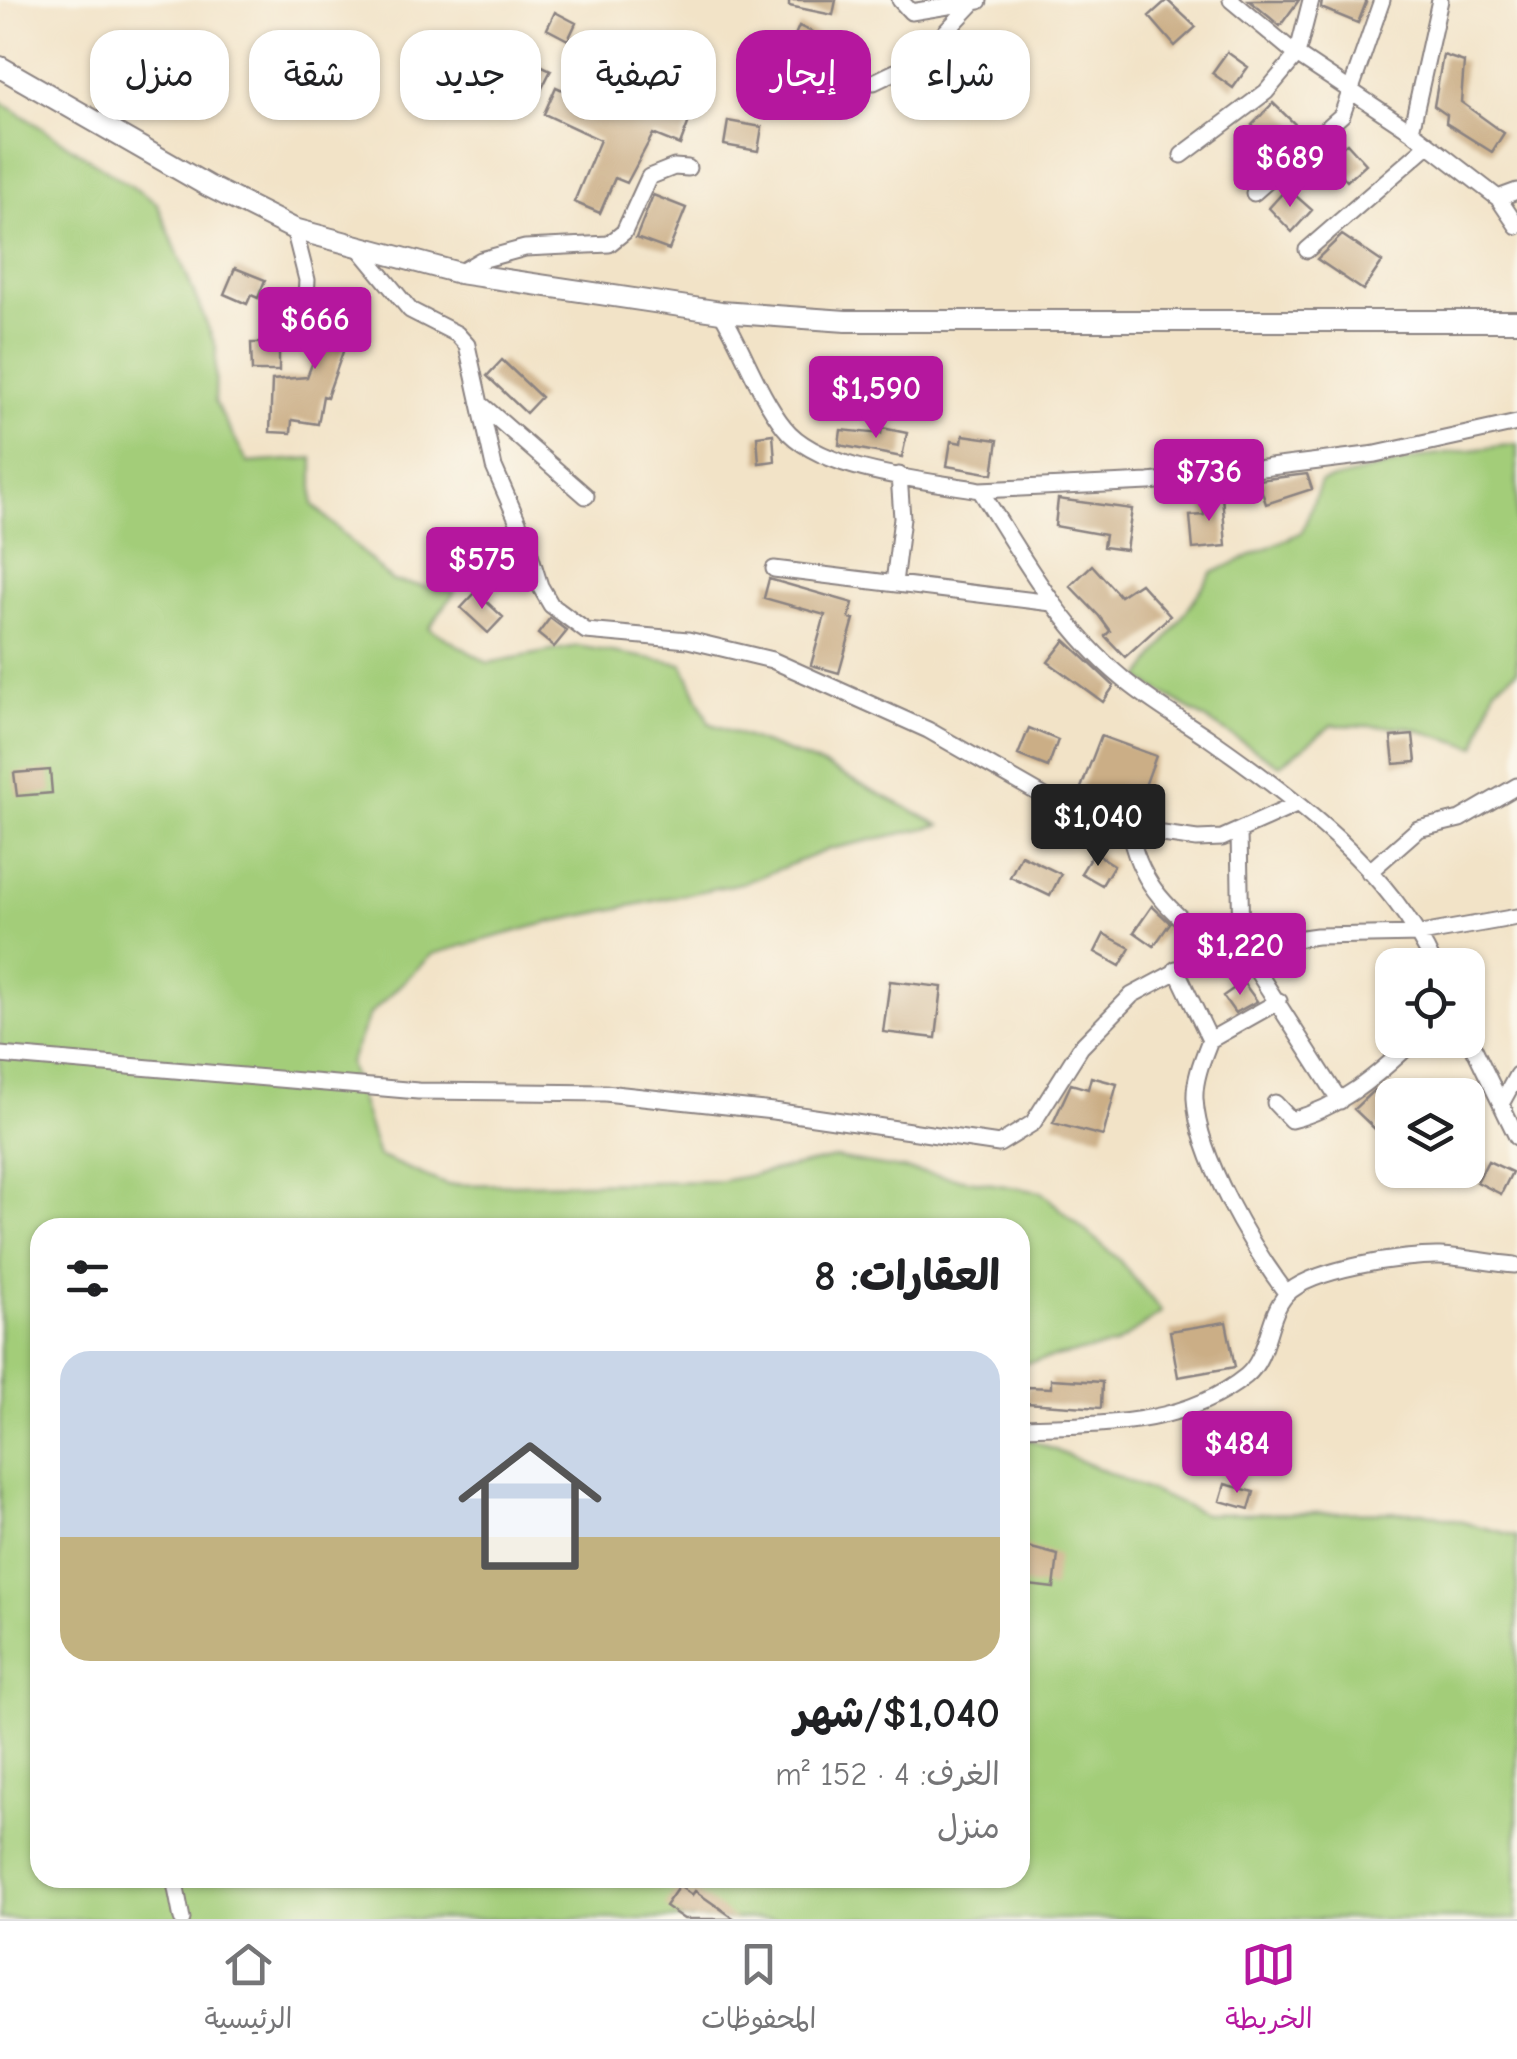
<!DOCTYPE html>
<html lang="ar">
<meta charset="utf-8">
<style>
:root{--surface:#fff;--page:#f2f2f2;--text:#202124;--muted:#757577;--line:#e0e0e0;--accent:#b5179e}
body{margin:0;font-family:"Comic Neue","Playpen Sans Arabic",sans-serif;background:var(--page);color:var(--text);direction:rtl;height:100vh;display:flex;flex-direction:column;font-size:38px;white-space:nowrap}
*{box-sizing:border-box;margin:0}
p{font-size:32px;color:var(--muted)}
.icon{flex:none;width:55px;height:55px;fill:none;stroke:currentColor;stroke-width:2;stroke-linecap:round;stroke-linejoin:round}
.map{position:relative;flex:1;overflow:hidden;direction:ltr}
.side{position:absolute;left:30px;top:1218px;width:1000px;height:670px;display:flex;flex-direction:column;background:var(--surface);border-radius:30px;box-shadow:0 2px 8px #0004;direction:rtl}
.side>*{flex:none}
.banner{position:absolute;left:30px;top:30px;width:1000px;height:90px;direction:rtl;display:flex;gap:20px}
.tools{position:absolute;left:1375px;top:948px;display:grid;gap:20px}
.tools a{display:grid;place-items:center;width:110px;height:110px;border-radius:20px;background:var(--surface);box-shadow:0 2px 8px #0004;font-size:50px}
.price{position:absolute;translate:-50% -85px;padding:0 22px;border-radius:10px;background:var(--accent);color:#fff;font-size:32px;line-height:65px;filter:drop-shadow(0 2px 5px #0008)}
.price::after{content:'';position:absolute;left:50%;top:60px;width:30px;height:22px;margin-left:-15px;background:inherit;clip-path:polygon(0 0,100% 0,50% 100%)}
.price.on{background:#222;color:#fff}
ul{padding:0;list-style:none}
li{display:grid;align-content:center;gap:20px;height:530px;padding:0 30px}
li+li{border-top:2px solid var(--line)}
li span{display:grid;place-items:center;height:310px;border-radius:30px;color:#555}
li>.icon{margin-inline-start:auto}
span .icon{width:180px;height:180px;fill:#fffc;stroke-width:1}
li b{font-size:42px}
h2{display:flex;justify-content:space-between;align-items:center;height:120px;padding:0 30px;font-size:42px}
.pill{padding:0 35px;border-radius:30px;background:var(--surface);box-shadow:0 2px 8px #0004;font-size:35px;line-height:90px}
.pill.on{background:var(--accent);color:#fff}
.dock{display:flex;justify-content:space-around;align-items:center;height:140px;border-top:2px solid var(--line);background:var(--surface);font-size:28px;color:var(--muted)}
.dock a{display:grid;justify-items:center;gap:5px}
.dock .on{color:var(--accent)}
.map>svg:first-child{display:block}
</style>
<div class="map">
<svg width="1517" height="1919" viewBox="0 0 1517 1919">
<rect width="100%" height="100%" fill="#fbf7ec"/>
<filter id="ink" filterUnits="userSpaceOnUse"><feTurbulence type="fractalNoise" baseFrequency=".01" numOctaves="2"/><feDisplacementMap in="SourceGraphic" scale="20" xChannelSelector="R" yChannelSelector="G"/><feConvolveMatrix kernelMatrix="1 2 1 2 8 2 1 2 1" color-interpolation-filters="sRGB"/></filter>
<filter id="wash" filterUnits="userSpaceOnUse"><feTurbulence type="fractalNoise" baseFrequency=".0048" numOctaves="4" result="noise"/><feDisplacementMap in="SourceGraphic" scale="40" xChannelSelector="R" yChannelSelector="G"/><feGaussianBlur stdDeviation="2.25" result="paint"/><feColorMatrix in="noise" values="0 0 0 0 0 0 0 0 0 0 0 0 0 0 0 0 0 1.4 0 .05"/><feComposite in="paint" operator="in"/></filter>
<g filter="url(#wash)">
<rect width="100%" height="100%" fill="#f2e3c7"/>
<path fill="#a3cd79" stroke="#62785a" stroke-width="2.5" d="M 0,101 L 157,203 L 216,347 L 215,402 L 248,463 L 313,458 L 313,505 L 392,581 L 455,592 L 429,628 L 488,663 L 577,646 L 683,664 L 709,723 L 825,766 L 940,825 L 830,849 L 746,882 L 547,923 L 432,954 L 370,1014 L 349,1063 L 378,1156 L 447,1185 L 722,1181 L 835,1158 L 1041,1192 L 1118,1259 L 1162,1312 L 1115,1345 L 1020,1364 L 1020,1228 L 40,1228 L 40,1878 L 1020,1878 L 1020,1435 L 1204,1514 L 1423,1512 L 1517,1536 L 1517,1919 L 0,1919 Z
M 1517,444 L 1517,671 L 1495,687 L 1476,747 L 1407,727 L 1332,725 L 1280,765 L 1140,679 L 1212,573 L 1302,532 L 1321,482 L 1432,455 Z"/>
<g id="blocks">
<path fill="#cbae86" d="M 789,0 L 836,0 L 833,15 L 789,6 Z
M 1167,0 L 1196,27 L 1175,46 L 1149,16 Z
M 1249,0 L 1299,0 L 1280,26 Z
M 1322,0 L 1367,0 L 1358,23 L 1321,8 Z
M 555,12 L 576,23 L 568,40 L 547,29 Z
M 799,26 L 852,50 L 834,89 L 844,94 L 838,108 L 776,80 Z
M 598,35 L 653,46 L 650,72 L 621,69 L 622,63 L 592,53 Z
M 1227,52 L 1248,67 L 1233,88 L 1212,73 Z
M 519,55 L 551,70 L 541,90 L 509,75 Z
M 1443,55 L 1464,62 L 1461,102 L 1504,133 L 1492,152 L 1446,123 L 1447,115 L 1434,106 Z
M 556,87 L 609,111 L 614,99 L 667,120 L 672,108 L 691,116 L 680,145 L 653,134 L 627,183 L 615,178 L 600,213 L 574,202 L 600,140 L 544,114 Z
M 1273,103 L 1298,127 L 1277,149 L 1252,125 Z
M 728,121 L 762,127 L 758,151 L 724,145 Z
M 1347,143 L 1366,164 L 1347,181 L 1328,159 Z
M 1287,188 L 1312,210 L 1292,232 L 1269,208 Z
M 653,195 L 686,208 L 669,250 L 636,238 Z
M 1342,235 L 1382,262 L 1363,290 L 1317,259 Z
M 235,268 L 265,280 L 258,298 L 251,295 L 247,304 L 224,294 Z
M 346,288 L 363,295 L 327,397 L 323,396 L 318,424 L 292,420 L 291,433 L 270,432 L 272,380 L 307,377 L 337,300 L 341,302 Z
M 251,343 L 279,343 L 279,371 L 252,371 Z
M 502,360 L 541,397 L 526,413 L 487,376 Z
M 882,428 L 907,433 L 902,457 L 839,445 L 841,430 L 881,434 Z
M 773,434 L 775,461 L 759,463 L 757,436 Z
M 963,435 L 998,440 L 993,474 L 947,466 L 951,441 L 962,443 Z
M 1307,474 L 1312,489 L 1266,504 L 1258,480 Z
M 1222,495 L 1226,546 L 1193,549 L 1190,516 L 1204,515 L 1202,496 Z
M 1058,499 L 1132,509 L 1126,550 L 1103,547 L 1105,535 L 1055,526 Z
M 1092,565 L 1120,596 L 1140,583 L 1170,616 L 1125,657 L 1105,636 L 1110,631 L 1099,616 L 1070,586 Z
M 769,579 L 853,603 L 849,618 L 854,619 L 839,673 L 811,665 L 825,615 L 764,598 Z
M 476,592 L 503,617 L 488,633 L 461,608 Z
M 550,618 L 567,631 L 554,647 L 538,634 Z
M 1065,640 L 1114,686 L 1103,702 L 1048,662 Z
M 1029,728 L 1058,740 L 1048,767 L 1018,755 Z
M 1413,735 L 1416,762 L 1394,764 L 1391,737 Z
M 1101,736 L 1156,756 L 1137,808 L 1081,788 Z
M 50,770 L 52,793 L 17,796 L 14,773 Z
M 1094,852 L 1114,865 L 1102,885 L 1081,873 Z
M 1021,855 L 1061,874 L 1050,896 L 1010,877 Z
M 1152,906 L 1170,923 L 1154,946 L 1134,932 Z
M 1104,934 L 1130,948 L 1120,966 L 1095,952 Z
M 890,981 L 942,987 L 936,1038 L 883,1032 Z
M 1243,982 L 1257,1001 L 1235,1013 L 1223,996 Z
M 1091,1077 L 1117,1084 L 1103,1136 L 1053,1123 L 1071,1084 L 1088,1089 Z
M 1374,1090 L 1392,1108 L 1376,1130 L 1354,1109 Z
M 1488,1161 L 1512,1172 L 1501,1194 L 1477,1182 Z
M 1226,1322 L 1235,1367 L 1178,1377 L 1170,1331 Z
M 1051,1379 L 1102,1382 L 1101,1408 L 1026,1403 L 1027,1387 L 1051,1388 Z
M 1225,1484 L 1254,1492 L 1249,1509 L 1220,1501 Z
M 1020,1545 L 1058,1555 L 1054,1588 L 1020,1584 Z
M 679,1886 L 692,1895 L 695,1891 L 735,1919 L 684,1919 L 665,1906 Z"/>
</g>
</g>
<g filter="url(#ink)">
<use href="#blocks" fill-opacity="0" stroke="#8a8281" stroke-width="2.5"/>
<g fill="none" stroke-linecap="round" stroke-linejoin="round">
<g stroke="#8a8281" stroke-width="19">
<path id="minor" d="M 900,0 L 911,12 L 979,1
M 1231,0 L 1297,55 L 1411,131
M 1440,0 L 1411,131 L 1498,198 L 1517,226
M 874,82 L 918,61 L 975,1
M 1182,155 L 1266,92 L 1297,55 L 1311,0
M 1254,193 L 1342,115 L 1382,0
M 1498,198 L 1517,191
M 294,229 L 307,280 L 304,330
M 358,247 L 410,310 L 457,334 L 467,345 L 494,467 L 525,538 L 540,586 L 551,605 L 586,631 L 688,640 L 772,660 L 928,730 L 1054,802 L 1129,829 L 1197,839 L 1222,838 L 1296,805
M 1307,250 L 1428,145
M 459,273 L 481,260 L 525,248 L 609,244 L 624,232 L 649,177 L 674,167 L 688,168
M 721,312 C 743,348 758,394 784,427 C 819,472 926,480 980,490 C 1022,556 1061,628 1122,678 C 1149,701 1181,719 1210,739 C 1293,797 1392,871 1434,965
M 483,406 L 586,496
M 980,490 L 1149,482 L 1376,454 L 1517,423
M 774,569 L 1052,603
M 894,583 L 902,518 L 899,475
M 1129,829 C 1141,890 1172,910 1216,950
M 1239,831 L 1241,946 L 1340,1101
M 1369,872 L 1418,829 L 1460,819 L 1517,786
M 1176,969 L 1210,1040
M 1279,1001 L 1210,1040 C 1203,1058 1194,1079 1195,1099 C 1198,1158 1252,1247 1287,1294
M 1468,1036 L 1517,1137
M 0,1055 L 418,1091 L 605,1093 L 773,1111 L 999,1144 L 1033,1123 L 1081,1047 L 1132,995 L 1216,950 L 1317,936 L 1421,934 L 1517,917
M 1275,1103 L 1291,1120 C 1340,1108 1379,1074 1415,1040
M 1501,1104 L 1517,1075
M 1020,1427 C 1097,1424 1182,1428 1246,1376 C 1269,1357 1267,1316 1286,1295 C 1309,1269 1407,1255 1440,1256 C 1465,1257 1490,1263 1515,1265
M 174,1878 L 182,1919"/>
</g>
<g stroke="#8a8281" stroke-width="24">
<path id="tertiary" d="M 0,67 L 208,186 L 294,229 L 459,273 L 721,312 L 846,321 L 1517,321"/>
</g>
<use href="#minor" stroke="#fff" stroke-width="15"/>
<use href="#tertiary" stroke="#fff" stroke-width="20"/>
</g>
</g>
</svg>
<div class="tools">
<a><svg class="icon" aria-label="locate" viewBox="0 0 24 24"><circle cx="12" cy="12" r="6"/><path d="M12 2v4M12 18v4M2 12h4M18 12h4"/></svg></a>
<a><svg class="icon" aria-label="layers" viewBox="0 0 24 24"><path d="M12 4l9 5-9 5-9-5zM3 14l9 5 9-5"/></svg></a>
</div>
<b class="price" style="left:1290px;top:210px">$689</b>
<b class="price" style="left:315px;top:372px">$666</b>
<b class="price" style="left:876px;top:441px">$1,590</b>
<b class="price" style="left:1209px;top:524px">$736</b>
<b class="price" style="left:482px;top:612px">$575</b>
<b class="price on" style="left:1098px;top:869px">$1,040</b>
<b class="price" style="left:1240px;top:998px">$1,220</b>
<b class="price" style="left:1237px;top:1496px">$484</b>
<div class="banner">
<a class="pill">شراء</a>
<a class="pill on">إيجار</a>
<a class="pill">تصفية</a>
<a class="pill">جديد</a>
<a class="pill">شقة</a>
<a class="pill">منزل</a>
</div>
<section class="side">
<h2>العقارات: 8<svg class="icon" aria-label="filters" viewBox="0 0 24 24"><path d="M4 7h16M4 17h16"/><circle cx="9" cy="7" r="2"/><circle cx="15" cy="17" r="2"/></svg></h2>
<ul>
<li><span style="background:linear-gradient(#c9d6e8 60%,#c2b280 0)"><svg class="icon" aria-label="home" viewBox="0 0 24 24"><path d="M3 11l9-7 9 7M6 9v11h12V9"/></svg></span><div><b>$1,040/شهر</b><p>الغرف: 4 · 152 m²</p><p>منزل</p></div></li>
</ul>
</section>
</div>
<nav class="dock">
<a class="on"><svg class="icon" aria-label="map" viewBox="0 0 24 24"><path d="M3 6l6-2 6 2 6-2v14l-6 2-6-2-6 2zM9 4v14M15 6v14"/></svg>الخريطة</a>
<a><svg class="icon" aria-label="saved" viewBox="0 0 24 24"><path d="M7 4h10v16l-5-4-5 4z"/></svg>المحفوظات</a>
<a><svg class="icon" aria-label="home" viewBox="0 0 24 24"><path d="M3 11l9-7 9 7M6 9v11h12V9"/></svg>الرئيسية</a>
</nav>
